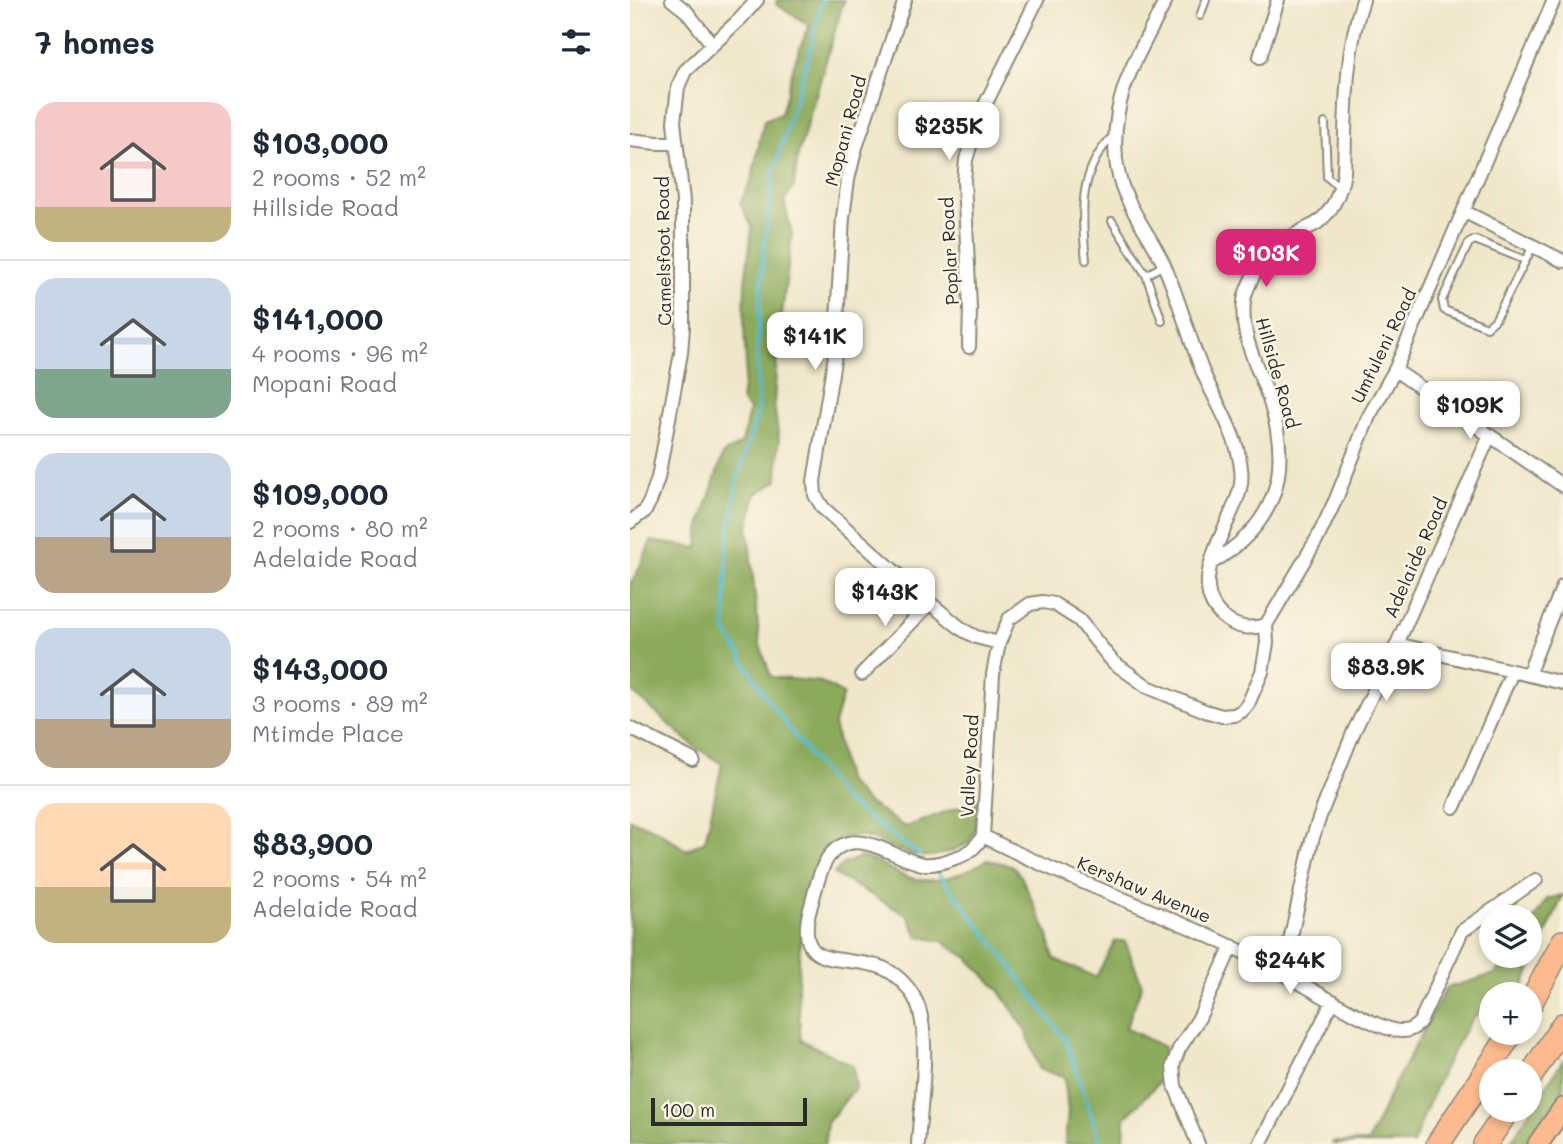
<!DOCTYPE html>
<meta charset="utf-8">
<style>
:root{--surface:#fff;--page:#f6f6f7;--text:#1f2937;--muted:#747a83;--line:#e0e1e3;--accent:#db2777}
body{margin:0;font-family:Mali,sans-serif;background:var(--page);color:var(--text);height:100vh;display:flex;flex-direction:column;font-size:26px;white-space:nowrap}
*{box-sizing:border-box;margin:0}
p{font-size:23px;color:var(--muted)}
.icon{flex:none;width:38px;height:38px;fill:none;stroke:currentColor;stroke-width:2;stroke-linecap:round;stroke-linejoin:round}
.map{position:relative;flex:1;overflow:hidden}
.sheet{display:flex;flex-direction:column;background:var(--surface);width:630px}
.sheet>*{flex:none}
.fabs{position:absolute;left:849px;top:905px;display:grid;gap:14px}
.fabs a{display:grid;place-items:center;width:63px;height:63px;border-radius:50%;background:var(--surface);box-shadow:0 4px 10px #0003;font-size:35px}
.scale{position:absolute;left:21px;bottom:18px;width:156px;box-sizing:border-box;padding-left:7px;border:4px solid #2b2b2b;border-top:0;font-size:19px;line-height:24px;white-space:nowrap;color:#2b2b2b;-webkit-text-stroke:5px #fcf5e5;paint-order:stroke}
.price{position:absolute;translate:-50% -60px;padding:0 16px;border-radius:14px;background:#fff;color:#222;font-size:23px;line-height:46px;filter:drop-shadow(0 2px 4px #0008)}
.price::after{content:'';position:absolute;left:50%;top:42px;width:21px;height:16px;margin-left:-10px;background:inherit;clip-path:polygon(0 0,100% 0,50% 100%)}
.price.selected{background:var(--accent);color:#fff}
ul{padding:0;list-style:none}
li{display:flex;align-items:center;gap:21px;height:175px;padding:0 35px}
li+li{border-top:2px solid var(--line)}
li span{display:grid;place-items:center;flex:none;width:196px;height:140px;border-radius:21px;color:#555}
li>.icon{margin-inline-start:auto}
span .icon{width:84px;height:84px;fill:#fffc;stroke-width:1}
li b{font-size:30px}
h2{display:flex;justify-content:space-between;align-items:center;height:84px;padding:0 35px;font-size:30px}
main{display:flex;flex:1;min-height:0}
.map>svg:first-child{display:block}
</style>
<main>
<section class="sheet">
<h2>7 homes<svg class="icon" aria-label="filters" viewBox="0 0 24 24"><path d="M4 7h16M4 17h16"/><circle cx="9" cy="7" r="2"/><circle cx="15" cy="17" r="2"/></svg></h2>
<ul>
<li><span style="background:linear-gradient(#f6c9c9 75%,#c2b280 0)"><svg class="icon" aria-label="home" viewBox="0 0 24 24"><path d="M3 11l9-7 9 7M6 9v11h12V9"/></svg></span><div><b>$103,000</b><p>2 rooms · 52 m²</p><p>Hillside Road</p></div></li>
<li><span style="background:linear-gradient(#c9d6e8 65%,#7fa58c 0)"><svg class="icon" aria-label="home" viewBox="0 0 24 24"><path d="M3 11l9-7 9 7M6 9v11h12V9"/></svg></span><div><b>$141,000</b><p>4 rooms · 96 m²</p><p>Mopani Road</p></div></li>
<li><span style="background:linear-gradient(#c9d6e8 60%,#b9a48a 0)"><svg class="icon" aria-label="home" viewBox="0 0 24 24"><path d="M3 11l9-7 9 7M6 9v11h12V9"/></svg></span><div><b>$109,000</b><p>2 rooms · 80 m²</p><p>Adelaide Road</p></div></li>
<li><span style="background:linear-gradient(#c9d6e8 65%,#b9a48a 0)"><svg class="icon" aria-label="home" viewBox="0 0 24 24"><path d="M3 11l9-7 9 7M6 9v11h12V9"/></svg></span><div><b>$143,000</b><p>3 rooms · 89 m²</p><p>Mtimde Place</p></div></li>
<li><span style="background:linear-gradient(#ffd9b3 60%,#c2b280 0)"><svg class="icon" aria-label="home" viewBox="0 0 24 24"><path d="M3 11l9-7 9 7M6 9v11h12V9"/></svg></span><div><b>$83,900</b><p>2 rooms · 54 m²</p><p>Adelaide Road</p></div></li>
</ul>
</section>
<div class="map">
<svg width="933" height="1144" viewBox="0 0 933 1144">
<rect width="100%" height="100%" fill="#fcf5e5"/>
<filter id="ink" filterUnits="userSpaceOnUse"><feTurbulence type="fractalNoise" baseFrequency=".0143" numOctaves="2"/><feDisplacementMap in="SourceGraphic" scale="14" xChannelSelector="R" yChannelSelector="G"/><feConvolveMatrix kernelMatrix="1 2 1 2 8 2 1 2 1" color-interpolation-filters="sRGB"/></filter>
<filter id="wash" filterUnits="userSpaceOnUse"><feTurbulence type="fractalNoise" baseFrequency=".00686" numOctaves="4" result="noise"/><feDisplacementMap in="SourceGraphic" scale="28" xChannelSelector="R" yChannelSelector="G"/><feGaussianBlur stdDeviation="1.57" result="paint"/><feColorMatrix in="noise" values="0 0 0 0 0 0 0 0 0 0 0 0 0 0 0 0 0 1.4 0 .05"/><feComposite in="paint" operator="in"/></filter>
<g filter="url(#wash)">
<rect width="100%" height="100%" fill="#f0e7ca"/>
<path fill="#8caa5c" stroke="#5c6a44" stroke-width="2" d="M 147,0 L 214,0 L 168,155 L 164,186 L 154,201 L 162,234 L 147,355 L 144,404 L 149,440 L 147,481 L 126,494 L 118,528 L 130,645 L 141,677 L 191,682 L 213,694 L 204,724 L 216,780 L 234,800 L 275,827 L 348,800 L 349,821 L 339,843 C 323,851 302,860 283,855 C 263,851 247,837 227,836 C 217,836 204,839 197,846 C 186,856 185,872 181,885 C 168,939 165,984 171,1040 L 223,1066 L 226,1087 L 197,1123 L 195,1144 L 0,1144 L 0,819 L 28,831 L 56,850 L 75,841 L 92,764 L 65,747 L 0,690 L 0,583 L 5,578 L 21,541 L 68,548 L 70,526 L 93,454 L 112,443 L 119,410 L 111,400 L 116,366 L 114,325 L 115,283 L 122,227 L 110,203 L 122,179 L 134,120 L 151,114 L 165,61 L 179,25 L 146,4 Z
M 231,857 C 247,860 258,868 272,875 C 301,888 332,875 357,860 L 381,865 L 391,876 L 417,932 L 424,959 L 466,977 L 485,941 L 495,941 L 512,985 L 496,1028 L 534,1047 L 533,1078 L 495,1118 L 494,1144 L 435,1144 L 438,1111 L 434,1076 L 410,1070 L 395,1029 L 369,990 L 338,958 L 311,941 L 288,936 L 278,916 L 204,874 L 213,864 Z
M 933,895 L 890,994 L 861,994 L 861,1001 C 828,1024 797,1106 783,1144 L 702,1144 L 703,1142 L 738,1142 L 764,1085 L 816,988 L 865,974 L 878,956 L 900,956 L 900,925 L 917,899 Z
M 933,1060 L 933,1101 L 904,1144 L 879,1144 Z"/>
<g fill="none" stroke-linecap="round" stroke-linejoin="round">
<path stroke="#53bcd0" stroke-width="3.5" d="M 192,0 L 180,50 L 143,174 L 134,246 L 127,350 L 128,411 L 107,480 L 97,550 L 95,630 L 140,703 L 213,799 L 290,855
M 308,873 L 381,966 L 436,1041 L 471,1144"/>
</g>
</g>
<g filter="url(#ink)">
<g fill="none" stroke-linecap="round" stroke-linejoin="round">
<g stroke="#8e897a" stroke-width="10">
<path id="lane" d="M 570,16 L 576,0
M 695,123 L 697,177 L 710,188
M 482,221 L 516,275 L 532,321
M 456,260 C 451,213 448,169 485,134
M 895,260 L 845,240 L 839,243 L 812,300 L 814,310 L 857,327 L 865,320 L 903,246
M 516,275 L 534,265"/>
</g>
<g stroke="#8e897a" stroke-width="16">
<path id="street" d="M 42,0 L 56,11 L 82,44
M 275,0 L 225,150 L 218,180 L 213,217 L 205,355 L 184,481 L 185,495 L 193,508 L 300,603 L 333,630 L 346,637 L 369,643
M 536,0 C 518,37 495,72 488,112 C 483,141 484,173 498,200 C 508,222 524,242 534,265 C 549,299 558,335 572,370 C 583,397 601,424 608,452 C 611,464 613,478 610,489 C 601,527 551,587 597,620 C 610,629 621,629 636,625
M 630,57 L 648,0
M 0,140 L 27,143 L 46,143
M 835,212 L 933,261
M 339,347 L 340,308 L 334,180 L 336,160 L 348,119 L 407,0
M 765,370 L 933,486
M 0,522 L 15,511 L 21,499 L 28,478 L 51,353 L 53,327 L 53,201 L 44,122 L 48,87 L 55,71 L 111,18 L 127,0
M 581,563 C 647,525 663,470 639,399 C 628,366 610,338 614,301 C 615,292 619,285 623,276 C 634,253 646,245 668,233 C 674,229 681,227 687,223 C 703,211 711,191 714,172 C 716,114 714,55 733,0
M 767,644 L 933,683
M 232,674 L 300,603
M 898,675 L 933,586
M 0,728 L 63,760
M 824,807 L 882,672
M 353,836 C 453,888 560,920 658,976 C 680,988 750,1032 772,1031 C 780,1031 784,1028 790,1022 L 832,931 L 906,880
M 653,973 L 682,840 L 691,813 L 724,731 L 767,644 L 860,435
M 288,1144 C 290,1106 303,1029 284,997 C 277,985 266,974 253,968 C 216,953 163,974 180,909 C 185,893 188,873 197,859 C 223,821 262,859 293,864 C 304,865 315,862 325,858 C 337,855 346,847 353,836 L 363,674 L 369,643 L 379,619 L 400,604 L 413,602 L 424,604 L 449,620 L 483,662 L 518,687 L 575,711 L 592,716 L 604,715 L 612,711 L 618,704 L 632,672 L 637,643 L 636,625 L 688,537 L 706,499 L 739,416 L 765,370 L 924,0
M 568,1144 L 545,1086 L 543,1065 L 549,1049 L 569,1018 L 602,946
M 630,1144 L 703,1001"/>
</g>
<g stroke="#8e897a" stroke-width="23">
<path id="primary" d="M 908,1144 L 933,1108"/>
</g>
<g stroke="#8e897a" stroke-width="26">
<path id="highway" d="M 900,1004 L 933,942
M 900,1077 L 933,1025
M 808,1144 L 882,1032
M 855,1144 L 878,1110"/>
</g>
<use href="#lane" stroke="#fff" stroke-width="6"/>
<use href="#street" stroke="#fff" stroke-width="12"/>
<use href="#primary" stroke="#fcba8e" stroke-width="19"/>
<use href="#highway" stroke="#fcba8e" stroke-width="23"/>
</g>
</g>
<g text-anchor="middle" stroke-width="5" stroke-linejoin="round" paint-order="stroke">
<g font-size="18" fill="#2b2b2b" stroke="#fcf5e5">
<text transform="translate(216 131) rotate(-75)" y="6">Mopani Road</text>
<text transform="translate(34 251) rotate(-91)" y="6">Camelsfoot Road</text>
<text transform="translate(320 251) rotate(-93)" y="6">Poplar Road</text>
<text transform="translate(754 346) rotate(-64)" y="6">Umfuleni Road</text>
<text transform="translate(647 373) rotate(74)" y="6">Hillside Road</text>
<text transform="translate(786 558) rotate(-66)" y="6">Adelaide Road</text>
<text transform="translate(340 766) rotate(-87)" y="6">Valley Road</text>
<text transform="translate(514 890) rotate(23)" y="6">Kershaw Avenue</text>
</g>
</g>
</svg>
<div class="fabs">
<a><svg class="icon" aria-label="layers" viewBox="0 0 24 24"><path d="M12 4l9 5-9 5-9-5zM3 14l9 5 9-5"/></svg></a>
<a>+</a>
<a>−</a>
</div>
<div class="scale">100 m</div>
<b class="price" style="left:319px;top:162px">$235K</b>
<b class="price selected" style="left:636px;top:289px">$103K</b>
<b class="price" style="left:185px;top:372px">$141K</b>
<b class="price" style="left:840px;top:441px">$109K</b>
<b class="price" style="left:255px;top:628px">$143K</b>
<b class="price" style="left:756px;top:703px">$83.9K</b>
<b class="price" style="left:660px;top:996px">$244K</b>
</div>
</main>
